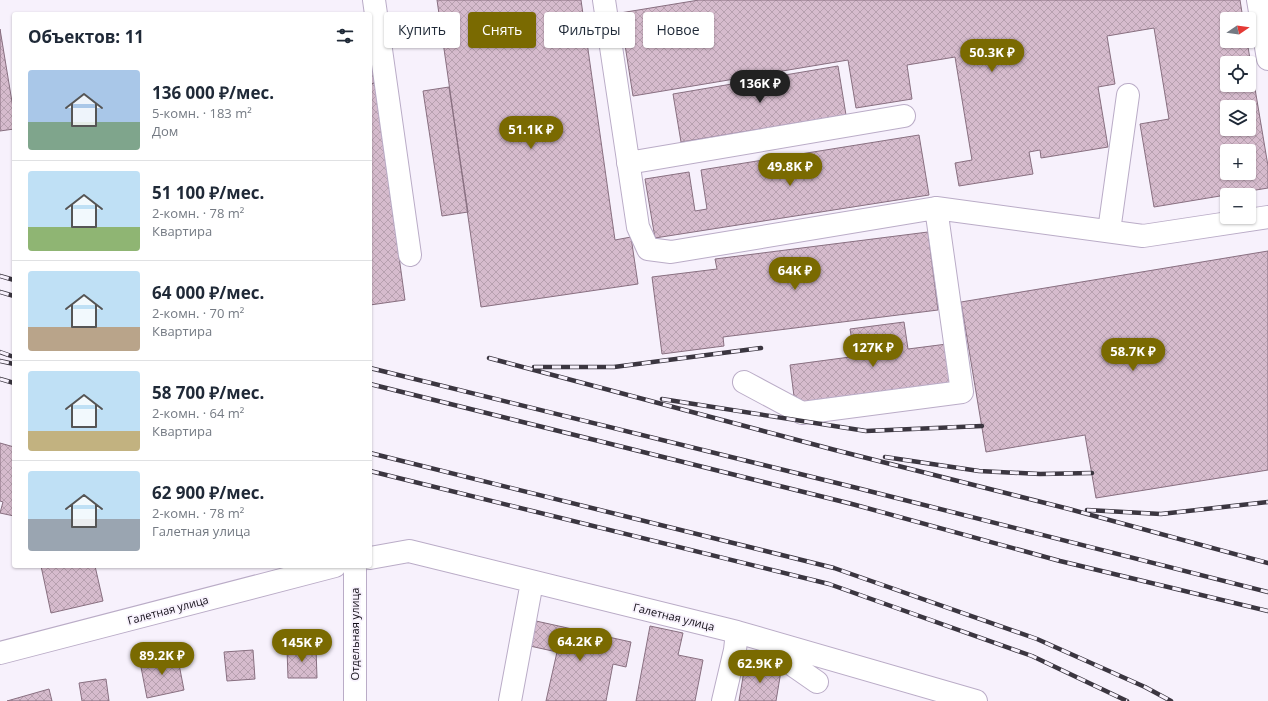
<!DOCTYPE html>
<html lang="ru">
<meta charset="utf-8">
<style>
:root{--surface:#fff;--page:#f6f6f7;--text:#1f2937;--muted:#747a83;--line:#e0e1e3;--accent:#7a6a01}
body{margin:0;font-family:"Open Sans",sans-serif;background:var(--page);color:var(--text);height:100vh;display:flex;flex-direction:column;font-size:15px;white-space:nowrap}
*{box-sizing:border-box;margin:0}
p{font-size:13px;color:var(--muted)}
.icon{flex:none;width:22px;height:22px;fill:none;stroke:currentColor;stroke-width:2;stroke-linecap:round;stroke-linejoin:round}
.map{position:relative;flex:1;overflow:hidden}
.sheet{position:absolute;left:12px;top:12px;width:360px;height:556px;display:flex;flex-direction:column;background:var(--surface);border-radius:4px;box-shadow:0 1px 3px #0004}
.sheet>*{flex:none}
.banner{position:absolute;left:384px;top:12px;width:380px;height:36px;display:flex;gap:8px}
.needle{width:26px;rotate:77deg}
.tools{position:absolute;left:1220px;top:12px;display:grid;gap:8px}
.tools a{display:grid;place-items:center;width:36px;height:36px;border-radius:4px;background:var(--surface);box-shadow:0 1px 3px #0004;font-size:20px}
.price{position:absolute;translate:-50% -34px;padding:0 9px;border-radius:14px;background:var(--accent);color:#fff;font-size:13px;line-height:26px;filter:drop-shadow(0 1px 2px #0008)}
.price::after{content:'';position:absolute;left:50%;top:24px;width:12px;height:9px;margin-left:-6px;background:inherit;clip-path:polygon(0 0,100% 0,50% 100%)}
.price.selected{background:#222;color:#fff}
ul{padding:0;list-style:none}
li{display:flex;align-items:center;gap:12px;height:100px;padding:0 16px}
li+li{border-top:1px solid var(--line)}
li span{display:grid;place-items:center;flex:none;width:112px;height:80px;border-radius:4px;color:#555}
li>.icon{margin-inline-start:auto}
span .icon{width:48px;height:48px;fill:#fffc;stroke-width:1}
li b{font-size:17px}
h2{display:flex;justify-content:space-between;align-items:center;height:48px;padding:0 16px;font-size:17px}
.pill{padding:0 14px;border-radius:4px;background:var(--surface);box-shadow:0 1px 3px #0004;font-size:14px;line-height:36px}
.pill.selected{background:var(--accent);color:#fff}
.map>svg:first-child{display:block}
</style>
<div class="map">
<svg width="1268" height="701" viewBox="0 0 1268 701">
<defs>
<pattern id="building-cross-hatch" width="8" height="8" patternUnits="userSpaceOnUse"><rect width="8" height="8" fill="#d6bbcd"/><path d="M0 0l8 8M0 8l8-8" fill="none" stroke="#b7a0af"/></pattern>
</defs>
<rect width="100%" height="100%" fill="#f7f1fc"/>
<path fill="url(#building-cross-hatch)" stroke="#886f80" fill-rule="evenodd" d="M 437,0 L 581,0 L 615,240 L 631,237 L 638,284 L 481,307 Z
M 699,0 L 1240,0 L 1243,19 L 1227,19 L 1227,41 L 1247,41 L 1268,166 L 1268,188 L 1154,207 L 1140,124 L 1169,119 L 1154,28 L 1107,36 L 1115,84 L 1098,87 L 1108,147 L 1041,158 L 1040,150 L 1029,152 L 1033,174 L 959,186 L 955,163 L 972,160 L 955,57 L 907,65 L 912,99 L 856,108 L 848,60 L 633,96 L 620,13 ZM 1227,63 L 1249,63 L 1249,85 L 1227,85 ZM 1227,107 L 1249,107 L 1249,129 L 1227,129 ZM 1227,151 L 1249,151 L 1249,173 L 1227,173 Z
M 0,29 L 14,114 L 14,129 L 0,131 Z
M 370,41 L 375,83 L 370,84 Z
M 838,66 L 846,115 L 681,142 L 673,94 Z
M 375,83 L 405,300 L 370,305 L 370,84 Z
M 449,87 L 468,212 L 442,216 L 423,91 Z
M 919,135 L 929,195 L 655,238 L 645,179 L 689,172 L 695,211 L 707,209 L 701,170 Z
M 928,232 L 938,310 L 723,337 L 724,346 L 662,354 L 652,277 L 717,269 L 715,259 Z
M 1268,251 L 1268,470 L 1096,498 L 1085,435 L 986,452 L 961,302 Z
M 904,322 L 908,349 L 947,344 L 952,383 L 795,404 L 790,365 L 895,351 L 894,341 L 853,347 L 850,329 Z
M 0,443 L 14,447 L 14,516 L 0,513 L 3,502 L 0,501 Z
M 41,566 L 95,566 L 103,601 L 51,613 Z
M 536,621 L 631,642 L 626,667 L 613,664 L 606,701 L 546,701 L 557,652 L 530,646 Z
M 650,626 L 683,633 L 678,655 L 703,660 L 695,701 L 636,701 Z
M 316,648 L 317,678 L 288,678 L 287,649 Z
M 253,650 L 255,679 L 227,681 L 224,652 Z
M 177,654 L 184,690 L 147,698 L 140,662 Z
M 745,665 L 781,671 L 776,701 L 739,701 Z
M 106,679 L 109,701 L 82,701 L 79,683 Z
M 49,689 L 52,701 L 7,701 Z"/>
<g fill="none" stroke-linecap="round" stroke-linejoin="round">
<g stroke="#baacc7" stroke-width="24">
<path id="minor" d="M 374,0 L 410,255
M 604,0 L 638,227 L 648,249 L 671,252 L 936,208 L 1143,236 L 1268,217
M 1258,0 L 1268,59
M 628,163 L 904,116
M 1109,231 L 1128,95
M 744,382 L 802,413 L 962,392 L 936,208
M 370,558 L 409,551 L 737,632 L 976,701
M 355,566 L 355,701
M 785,646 L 794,666 L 817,682
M 0,653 L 335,566
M 510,701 L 532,582
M 723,701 L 735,650 L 737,632"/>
</g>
<use href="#minor" stroke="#fff" stroke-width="22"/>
<g stroke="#3b3640" stroke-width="4.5">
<path id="rail" d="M 0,276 L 14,280
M 0,292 L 14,296
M 0,352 L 14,357
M 489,358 L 835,450 L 1069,509 L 1268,563
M 0,361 L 14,364
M 534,367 L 614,367 L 761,348
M 370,368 L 857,488 L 1268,592
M 0,379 L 14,383
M 370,384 L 852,504 L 1060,561 L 1268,611
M 662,399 L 866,431 L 982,426
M 370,453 L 834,568 L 1037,639 L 1145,687 L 1171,701
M 885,457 L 979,471 L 1040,474 L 1092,473
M 370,471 L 829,584 L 1032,656 L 1127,701
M 1087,510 L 1161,514 L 1268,502"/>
</g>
<use href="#rail" stroke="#f7f1fc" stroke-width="3" stroke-dasharray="9" stroke-linecap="butt"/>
</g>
<g text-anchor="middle" stroke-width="3.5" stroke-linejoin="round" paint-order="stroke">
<g font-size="11" fill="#100c15" stroke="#f7f1fc">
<text transform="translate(168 610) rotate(-15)" y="4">Галетная улица</text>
<text transform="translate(674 617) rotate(14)" y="4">Галетная улица</text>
<text transform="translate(355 634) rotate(-90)" y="4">Отдельная улица</text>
</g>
</g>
</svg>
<div class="tools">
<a><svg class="needle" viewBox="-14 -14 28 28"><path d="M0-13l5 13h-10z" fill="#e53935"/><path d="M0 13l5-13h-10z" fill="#747a83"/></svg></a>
<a><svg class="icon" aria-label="locate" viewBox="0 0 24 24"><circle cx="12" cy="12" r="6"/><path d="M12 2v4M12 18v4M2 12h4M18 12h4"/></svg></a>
<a><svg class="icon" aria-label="layers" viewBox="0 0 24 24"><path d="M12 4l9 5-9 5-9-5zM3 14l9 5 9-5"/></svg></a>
<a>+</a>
<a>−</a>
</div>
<b class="price" style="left:992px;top:73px">50.3K ₽</b>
<b class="price selected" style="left:760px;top:104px">136K ₽</b>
<b class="price" style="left:531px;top:150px">51.1K ₽</b>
<b class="price" style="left:790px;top:187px">49.8K ₽</b>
<b class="price" style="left:795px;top:291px">64K ₽</b>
<b class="price" style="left:873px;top:368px">127K ₽</b>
<b class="price" style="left:1133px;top:372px">58.7K ₽</b>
<b class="price" style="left:580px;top:662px">64.2K ₽</b>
<b class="price" style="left:302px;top:663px">145K ₽</b>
<b class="price" style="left:162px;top:676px">89.2K ₽</b>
<b class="price" style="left:760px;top:684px">62.9K ₽</b>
<div class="banner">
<a class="pill">Купить</a>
<a class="pill selected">Снять</a>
<a class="pill">Фильтры</a>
<a class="pill">Новое</a>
</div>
<section class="sheet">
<h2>Объектов: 11<svg class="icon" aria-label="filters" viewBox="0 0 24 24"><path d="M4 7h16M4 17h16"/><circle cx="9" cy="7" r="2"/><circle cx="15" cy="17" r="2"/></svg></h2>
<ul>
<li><span style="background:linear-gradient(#a9c7e8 65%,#7fa58c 0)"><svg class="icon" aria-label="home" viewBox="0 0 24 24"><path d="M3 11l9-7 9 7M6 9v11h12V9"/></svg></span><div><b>136 000 ₽/мес.</b><p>5-комн. · 183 m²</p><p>Дом</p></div></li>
<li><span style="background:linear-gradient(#bfe0f5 70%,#8fb573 0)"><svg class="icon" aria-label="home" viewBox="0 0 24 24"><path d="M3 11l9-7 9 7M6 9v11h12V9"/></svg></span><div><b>51 100 ₽/мес.</b><p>2-комн. · 78 m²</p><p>Квартира</p></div></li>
<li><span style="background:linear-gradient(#bfe0f5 70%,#b9a48a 0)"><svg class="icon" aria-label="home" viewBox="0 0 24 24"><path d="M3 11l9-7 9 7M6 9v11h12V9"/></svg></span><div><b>64 000 ₽/мес.</b><p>2-комн. · 70 m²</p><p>Квартира</p></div></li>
<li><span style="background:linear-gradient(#bfe0f5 75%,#c2b280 0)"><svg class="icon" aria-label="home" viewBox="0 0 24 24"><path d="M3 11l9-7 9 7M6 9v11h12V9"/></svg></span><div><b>58 700 ₽/мес.</b><p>2-комн. · 64 m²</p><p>Квартира</p></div></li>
<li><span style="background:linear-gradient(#bfe0f5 60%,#9aa5b1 0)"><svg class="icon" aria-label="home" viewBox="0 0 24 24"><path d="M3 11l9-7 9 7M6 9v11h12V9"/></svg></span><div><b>62 900 ₽/мес.</b><p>2-комн. · 78 m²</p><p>Галетная улица</p></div></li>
</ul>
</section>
</div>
